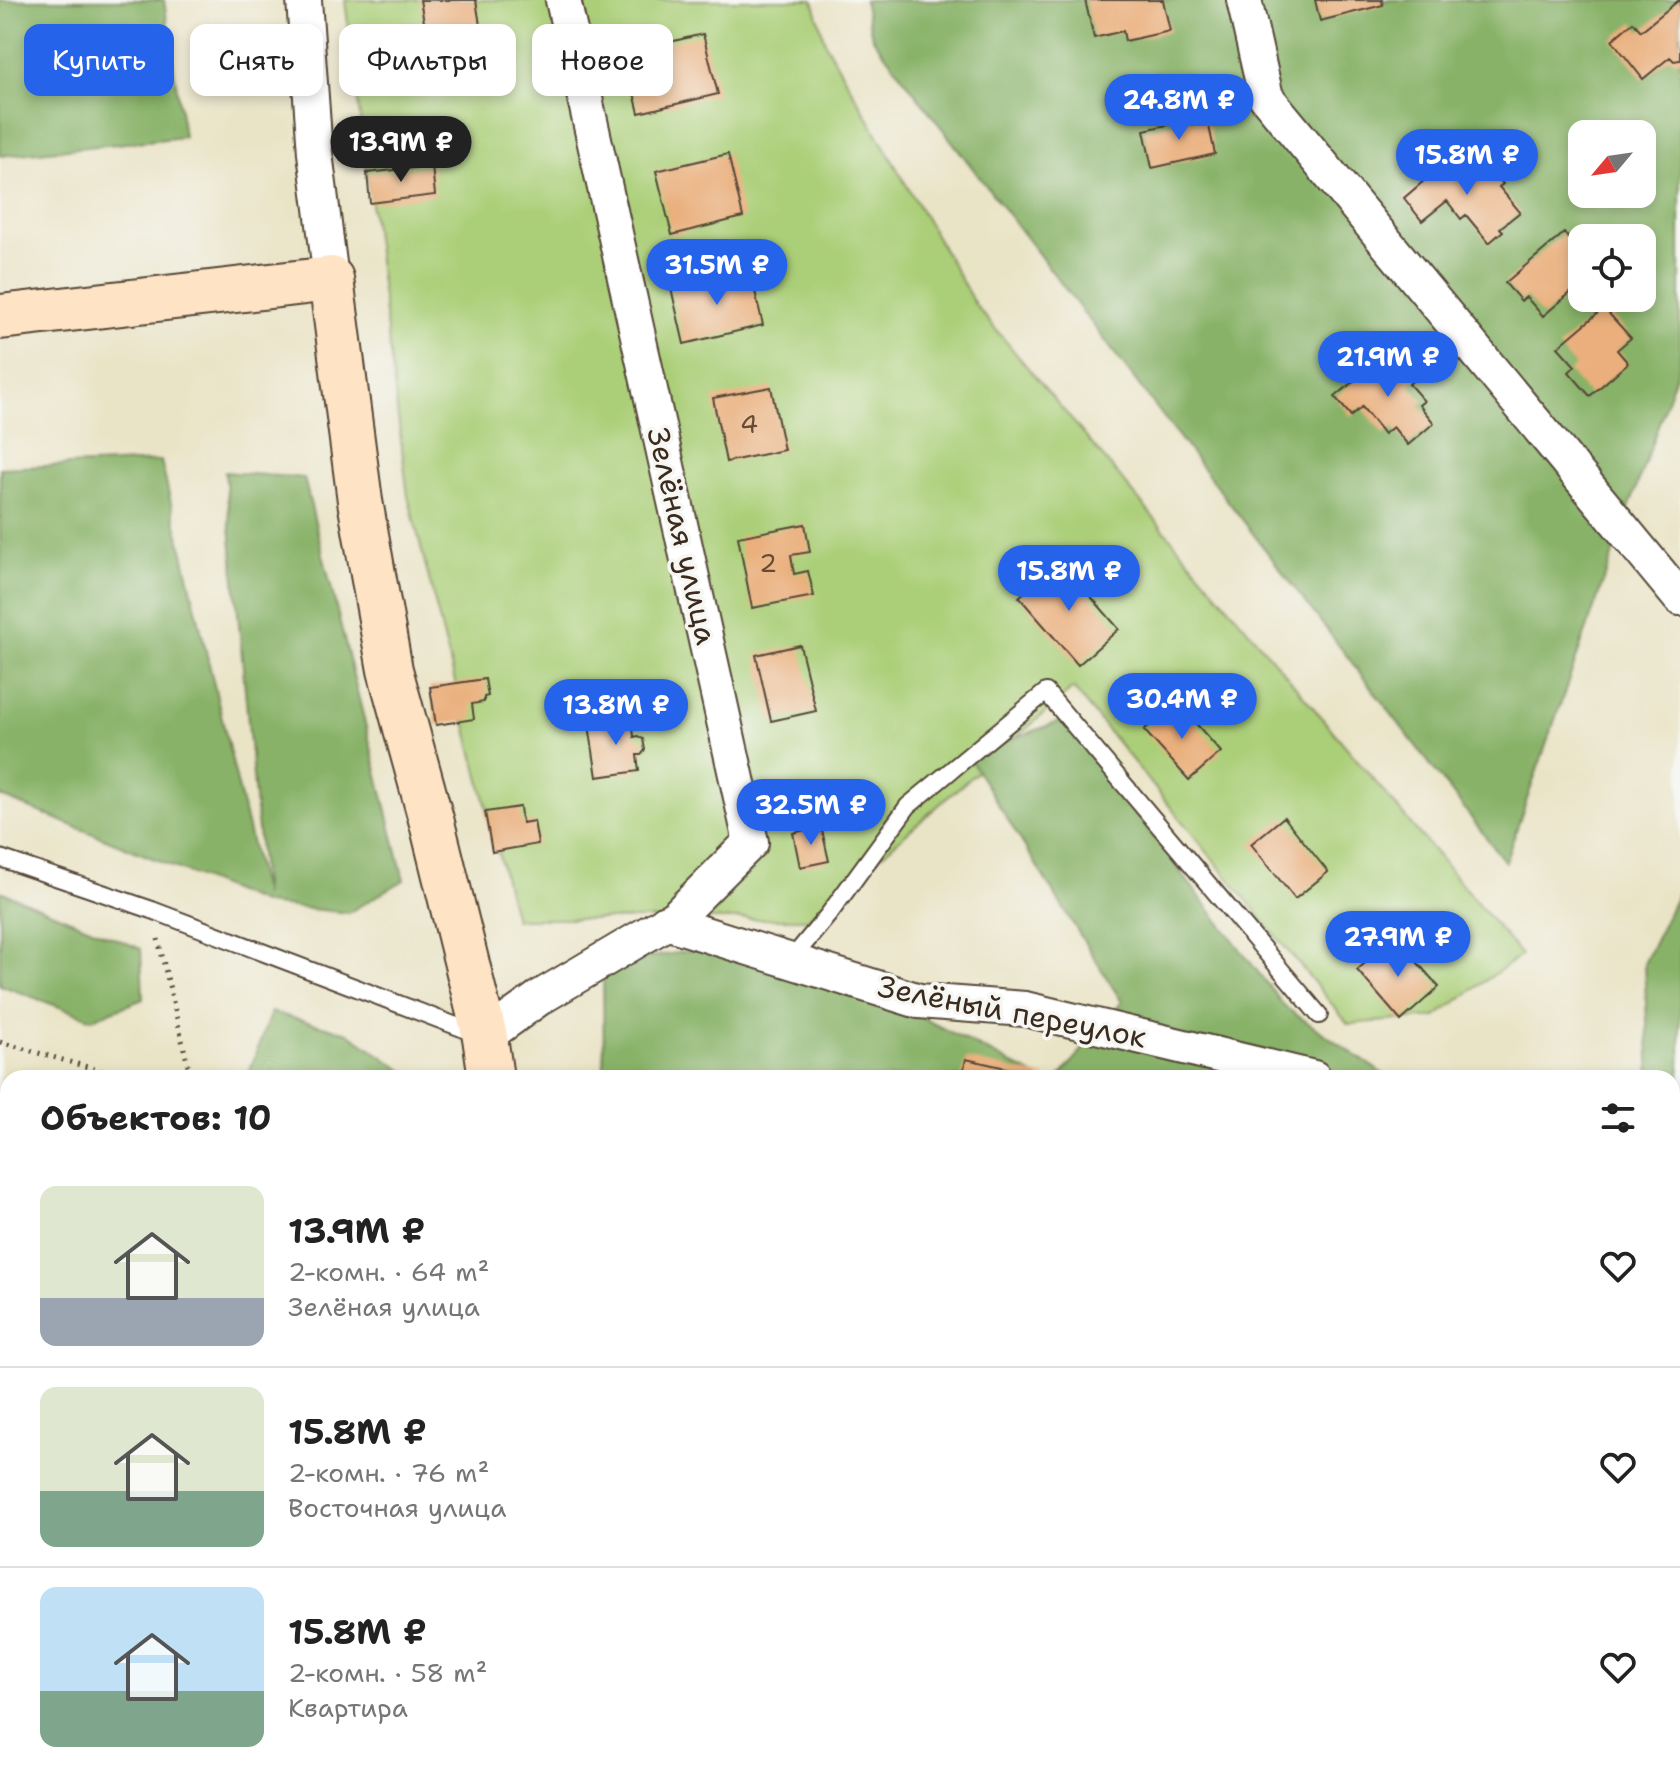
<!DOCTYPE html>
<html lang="ru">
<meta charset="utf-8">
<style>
:root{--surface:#fff;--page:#f2f2f2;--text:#222;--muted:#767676;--line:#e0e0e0;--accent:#2563eb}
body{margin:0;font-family:"Shantell Sans",sans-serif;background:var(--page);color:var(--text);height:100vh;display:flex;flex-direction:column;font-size:30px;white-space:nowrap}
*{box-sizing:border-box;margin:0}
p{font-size:26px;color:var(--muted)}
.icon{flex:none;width:44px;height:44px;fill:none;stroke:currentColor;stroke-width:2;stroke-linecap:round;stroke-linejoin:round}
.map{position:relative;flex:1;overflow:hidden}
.details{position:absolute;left:0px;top:1070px;width:1680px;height:712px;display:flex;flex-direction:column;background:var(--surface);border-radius:24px 24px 0 0;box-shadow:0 4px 12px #0003}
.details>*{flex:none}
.hud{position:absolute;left:24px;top:24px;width:800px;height:72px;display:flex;gap:16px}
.needle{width:52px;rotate:241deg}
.controls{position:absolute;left:1568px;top:120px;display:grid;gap:16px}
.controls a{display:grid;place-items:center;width:88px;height:88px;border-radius:16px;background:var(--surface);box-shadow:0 4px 12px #0003;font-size:40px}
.price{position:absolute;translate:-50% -68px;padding:0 18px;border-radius:28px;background:var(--accent);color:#fff;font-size:26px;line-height:52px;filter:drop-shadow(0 2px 4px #0008)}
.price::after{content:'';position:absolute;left:50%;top:48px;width:24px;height:18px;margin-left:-12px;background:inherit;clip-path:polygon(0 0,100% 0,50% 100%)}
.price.selected{background:#222;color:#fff}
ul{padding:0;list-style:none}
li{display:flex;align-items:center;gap:24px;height:200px;padding:0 40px}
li+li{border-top:2px solid var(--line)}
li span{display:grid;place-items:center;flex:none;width:224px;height:160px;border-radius:16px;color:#555}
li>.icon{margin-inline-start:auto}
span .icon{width:96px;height:96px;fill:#fffc;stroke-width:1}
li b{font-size:34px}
h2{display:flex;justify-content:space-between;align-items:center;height:96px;padding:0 40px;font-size:34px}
.tag{padding:0 28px;border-radius:16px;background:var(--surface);box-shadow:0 4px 12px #0003;font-size:28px;line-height:72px}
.tag.selected{background:var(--accent);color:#fff}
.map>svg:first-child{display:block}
</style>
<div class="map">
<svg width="1680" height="1782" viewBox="0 0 1680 1782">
<rect width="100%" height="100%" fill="#f6f6f2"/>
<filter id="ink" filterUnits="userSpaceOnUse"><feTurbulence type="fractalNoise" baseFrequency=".0125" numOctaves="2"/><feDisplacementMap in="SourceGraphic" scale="16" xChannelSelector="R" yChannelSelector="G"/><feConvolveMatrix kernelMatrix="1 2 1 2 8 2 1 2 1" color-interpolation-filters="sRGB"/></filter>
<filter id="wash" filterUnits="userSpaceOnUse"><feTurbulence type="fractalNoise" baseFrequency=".006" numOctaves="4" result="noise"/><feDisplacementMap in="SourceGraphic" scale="32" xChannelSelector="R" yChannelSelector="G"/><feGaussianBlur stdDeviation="1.8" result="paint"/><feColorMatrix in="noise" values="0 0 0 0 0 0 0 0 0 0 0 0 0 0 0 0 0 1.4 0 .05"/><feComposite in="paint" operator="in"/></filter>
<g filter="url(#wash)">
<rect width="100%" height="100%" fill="#eae4c7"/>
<path fill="#abcf78" stroke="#737c4b" stroke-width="2" d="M 345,0 L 813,0 L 826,45 L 976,306 L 1521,955 L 1435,1017 L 1348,1024 L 1073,688 L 808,919 L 515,919 L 408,496 Z"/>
<path fill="#88b268" stroke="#626e43" stroke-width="2" fill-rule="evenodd" d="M 0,0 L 164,0 L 184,137 L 0,156 Z
M 864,0 L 1680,0 L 1680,363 L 1505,862 L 872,37 ZM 1582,134 L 1642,134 L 1642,194 L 1582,194 ZM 1582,238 L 1642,238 L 1642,298 L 1582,298 Z
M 161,461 L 264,896 L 225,472 L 304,478 L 404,880 L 348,913 L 265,904 L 0,796 L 0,468 Z
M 1063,720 L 1285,1007 L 1389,1078 L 1059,1078 L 1122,1002 L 968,756 Z
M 1680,889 L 1680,1124 L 1672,1112 L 1672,1078 L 1650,1077 L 1644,964 Z
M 0,891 L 141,949 L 143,999 L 92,1019 L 0,985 Z
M 770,939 L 1039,1078 L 604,1078 L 603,964 Z
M 271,1012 L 348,1033 L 414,1078 L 247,1078 Z
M 1672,1308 L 1680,1314 L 1680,1452 L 1672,1450 Z
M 1680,1547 L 1680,1782 L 1323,1782 L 1326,1774 L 1672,1774 L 1672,1548 Z
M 713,1774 L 954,1774 L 923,1782 L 730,1782 Z"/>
<g id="blocks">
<path fill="#eaaf7b" d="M 420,0 L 476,0 L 480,25 L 426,33 Z
M 1085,0 L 1163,0 L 1170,31 L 1125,41 L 1123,31 L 1094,38 Z
M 1315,0 L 1382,0 L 1383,5 L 1320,21 Z
M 1679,0 L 1680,0 L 1680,60 L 1674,61 L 1670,57 L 1643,79 L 1612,40 L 1633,22 L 1641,31 Z
M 703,34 L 718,94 L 639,113 L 624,53 Z
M 1189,115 L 1190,121 L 1207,117 L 1215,154 L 1152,168 L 1144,130 L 1181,122 L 1180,117 Z
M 728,154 L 743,217 L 672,235 L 656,171 Z
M 1479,154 L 1503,184 L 1499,187 L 1520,212 L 1500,228 L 1503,231 L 1489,243 L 1466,215 L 1461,219 L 1447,201 L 1422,221 L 1404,198 L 1440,167 L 1449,179 Z
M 432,166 L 435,195 L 370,203 L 367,173 Z
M 1564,233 L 1580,251 L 1573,256 L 1582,266 L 1582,283 L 1543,316 L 1526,297 L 1521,301 L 1505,283 Z
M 750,270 L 763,325 L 684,344 L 671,288 Z
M 1604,308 L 1631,338 L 1617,350 L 1628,363 L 1590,396 L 1569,372 L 1575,366 L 1558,347 Z
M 1388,352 L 1404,370 L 1410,365 L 1419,375 L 1409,384 L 1424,401 L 1419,405 L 1434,423 L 1408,445 L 1393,427 L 1384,434 L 1362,407 L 1351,416 L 1335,397 Z
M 771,387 L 784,450 L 726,462 L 713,398 Z
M 805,524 L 810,552 L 791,555 L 794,574 L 808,571 L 814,596 L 752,608 L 738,537 Z
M 1060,561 L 1119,629 L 1078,665 L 1019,597 Z
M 800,645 L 816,711 L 771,721 L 756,655 Z
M 485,679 L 488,696 L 484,697 L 484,702 L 472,704 L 474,719 L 436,725 L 430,687 Z
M 1176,701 L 1221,752 L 1189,780 L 1144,730 Z
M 632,717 L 634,737 L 638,736 L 643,739 L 645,750 L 641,755 L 637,755 L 639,771 L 597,777 L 589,725 Z
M 520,807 L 522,823 L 534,821 L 538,844 L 492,852 L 485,812 Z
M 1284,817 L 1328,872 L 1295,899 L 1251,844 Z
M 821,826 L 829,861 L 800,867 L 793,833 Z
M 1395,937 L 1439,987 L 1401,1021 L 1357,970 Z
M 966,1059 L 1046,1077 L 1046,1078 L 962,1078 Z"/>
</g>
</g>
<g filter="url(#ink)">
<use href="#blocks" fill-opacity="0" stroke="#554637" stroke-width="2"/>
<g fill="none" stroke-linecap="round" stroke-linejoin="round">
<g stroke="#554637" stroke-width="20">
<path id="service" d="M 0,858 L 152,910 L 480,1035
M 790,961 L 829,914 L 908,806 L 1046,692 L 1319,1015"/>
</g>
<g stroke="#554637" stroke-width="38">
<path id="minor" d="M 304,0 L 315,153 L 331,279
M 1244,0 L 1266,97 L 1680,598
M 666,922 L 919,1001 L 1025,1009 L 1314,1078
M 485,1037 L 539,998 L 676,917 L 751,842 L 563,0"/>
</g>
<g stroke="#554637" stroke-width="48">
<path id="secondary" d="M 0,317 L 331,279 L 360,501 L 390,670 L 432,823 L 485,1037 L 491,1078
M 403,1782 L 405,1774"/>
</g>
<path stroke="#554637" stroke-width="5" stroke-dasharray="2 6" stroke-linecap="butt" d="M 158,939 L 191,1078
M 0,1042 L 105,1072 L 112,1078"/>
<use href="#service" stroke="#fff" stroke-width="16"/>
<use href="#minor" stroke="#fff" stroke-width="34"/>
<use href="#secondary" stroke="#fee4c5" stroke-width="44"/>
</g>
</g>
<g text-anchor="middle" stroke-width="7" stroke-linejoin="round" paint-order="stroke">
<g font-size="26" fill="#674b35">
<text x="749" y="433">4</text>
<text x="768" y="572">2</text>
</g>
<g font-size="30" fill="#3b2a1e" stroke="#f6f6f2">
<text transform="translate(682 536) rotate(77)" y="10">Зелёная улица</text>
<text transform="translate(1012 1012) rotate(11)" y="10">Зелёный переулок</text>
</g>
</g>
</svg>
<div class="controls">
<a><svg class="needle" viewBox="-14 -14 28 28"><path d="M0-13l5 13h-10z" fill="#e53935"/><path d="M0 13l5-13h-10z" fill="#767676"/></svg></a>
<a><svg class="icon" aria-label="locate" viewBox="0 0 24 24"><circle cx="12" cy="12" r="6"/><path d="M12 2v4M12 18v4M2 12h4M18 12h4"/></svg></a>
</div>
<b class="price" style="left:1179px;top:142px">24.8M ₽</b>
<b class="price selected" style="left:401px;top:184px">13.9M ₽</b>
<b class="price" style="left:1467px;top:197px">15.8M ₽</b>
<b class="price" style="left:717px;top:307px">31.5M ₽</b>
<b class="price" style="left:1388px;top:399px">21.9M ₽</b>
<b class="price" style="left:1069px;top:613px">15.8M ₽</b>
<b class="price" style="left:1182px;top:741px">30.4M ₽</b>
<b class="price" style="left:616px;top:747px">13.8M ₽</b>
<b class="price" style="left:811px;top:847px">32.5M ₽</b>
<b class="price" style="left:1398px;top:979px">27.9M ₽</b>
<div class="hud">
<a class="tag selected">Купить</a>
<a class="tag">Снять</a>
<a class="tag">Фильтры</a>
<a class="tag">Новое</a>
</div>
<section class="details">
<h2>Объектов: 10<svg class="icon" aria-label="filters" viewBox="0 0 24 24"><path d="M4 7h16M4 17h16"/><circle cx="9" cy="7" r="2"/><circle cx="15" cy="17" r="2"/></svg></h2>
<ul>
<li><span style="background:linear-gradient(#dfe7d0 70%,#9aa5b1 0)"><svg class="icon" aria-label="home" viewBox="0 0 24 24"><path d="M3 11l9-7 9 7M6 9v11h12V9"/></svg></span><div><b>13.9M ₽</b><p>2-комн. · 64 m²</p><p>Зелёная улица</p></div><svg class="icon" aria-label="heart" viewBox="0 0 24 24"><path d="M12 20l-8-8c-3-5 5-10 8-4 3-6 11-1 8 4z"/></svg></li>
<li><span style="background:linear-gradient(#dfe7d0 65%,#7fa58c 0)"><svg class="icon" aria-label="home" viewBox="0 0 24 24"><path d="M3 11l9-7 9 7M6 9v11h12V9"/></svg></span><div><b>15.8M ₽</b><p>2-комн. · 76 m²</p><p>Восточная улица</p></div><svg class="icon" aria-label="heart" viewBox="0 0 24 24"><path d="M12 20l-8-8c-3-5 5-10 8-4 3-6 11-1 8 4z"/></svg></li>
<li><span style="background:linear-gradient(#bfe0f5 65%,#7fa58c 0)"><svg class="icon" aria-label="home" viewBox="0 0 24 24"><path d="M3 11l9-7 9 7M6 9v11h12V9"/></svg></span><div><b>15.8M ₽</b><p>2-комн. · 58 m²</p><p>Квартира</p></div><svg class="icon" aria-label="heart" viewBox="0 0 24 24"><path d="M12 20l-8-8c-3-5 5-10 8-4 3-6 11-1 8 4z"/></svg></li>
</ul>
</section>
</div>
